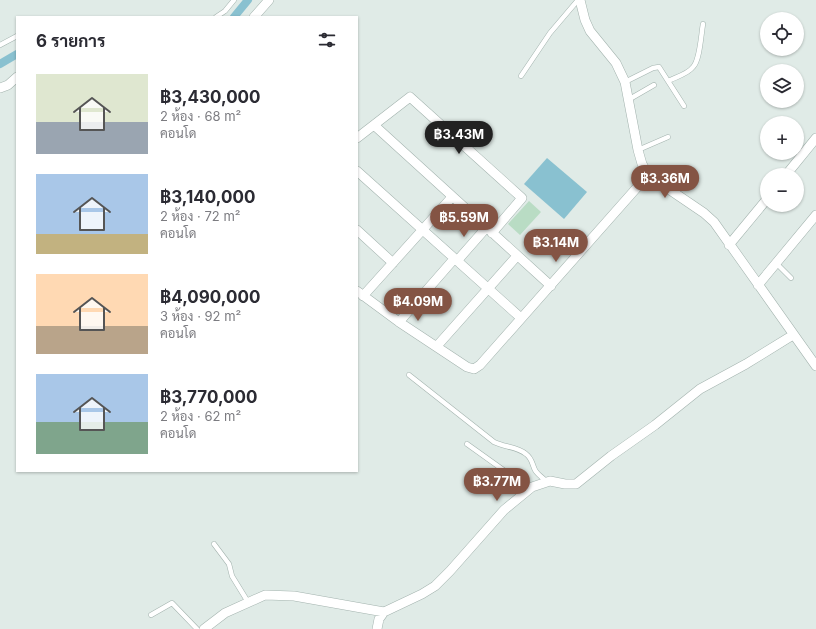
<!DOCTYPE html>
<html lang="th">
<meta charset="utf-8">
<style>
:root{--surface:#fff;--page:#f2f2f3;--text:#2b2b33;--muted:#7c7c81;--accent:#845444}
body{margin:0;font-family:Inter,Sarabun,sans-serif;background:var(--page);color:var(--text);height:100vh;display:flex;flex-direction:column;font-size:15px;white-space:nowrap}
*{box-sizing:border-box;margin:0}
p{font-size:13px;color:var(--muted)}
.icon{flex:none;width:22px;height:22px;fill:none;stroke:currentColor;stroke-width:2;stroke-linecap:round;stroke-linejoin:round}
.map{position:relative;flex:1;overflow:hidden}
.panel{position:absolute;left:16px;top:16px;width:342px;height:456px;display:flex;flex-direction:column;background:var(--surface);border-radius:0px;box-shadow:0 1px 3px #0004}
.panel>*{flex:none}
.tools{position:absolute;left:760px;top:12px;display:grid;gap:8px}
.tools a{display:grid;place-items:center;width:44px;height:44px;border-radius:50%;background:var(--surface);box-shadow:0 1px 3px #0004;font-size:20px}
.price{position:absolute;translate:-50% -34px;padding:0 9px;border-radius:14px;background:var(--accent);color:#fff;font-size:13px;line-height:26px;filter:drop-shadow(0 1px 2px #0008)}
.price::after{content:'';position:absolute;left:50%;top:24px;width:12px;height:9px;margin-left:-6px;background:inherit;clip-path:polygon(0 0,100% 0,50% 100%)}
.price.selected{background:#222;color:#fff}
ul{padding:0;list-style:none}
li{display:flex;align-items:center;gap:12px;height:100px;padding:0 20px}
li span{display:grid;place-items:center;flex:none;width:112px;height:80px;border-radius:0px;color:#555}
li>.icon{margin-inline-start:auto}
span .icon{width:48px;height:48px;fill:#fffc;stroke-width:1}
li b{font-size:17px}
h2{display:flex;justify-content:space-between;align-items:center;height:48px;padding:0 20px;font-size:17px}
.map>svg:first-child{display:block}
</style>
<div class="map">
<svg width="816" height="629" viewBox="0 0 816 629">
<rect width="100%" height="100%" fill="#e0ebe7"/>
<path fill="#b9dcc4" d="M 529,201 L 541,212 L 520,235 L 508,224 Z"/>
<path fill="#89c1d0" d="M 547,158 L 587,192 L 564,219 L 524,184 Z"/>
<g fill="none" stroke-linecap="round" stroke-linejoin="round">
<path stroke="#89c1d0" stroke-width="8" d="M 234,17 L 248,0
M 0,64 L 17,54"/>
<g stroke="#a3b3ae" stroke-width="5.5">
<path id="service" d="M 216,17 L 225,11 L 234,0
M 0,45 L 17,36
M 521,76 L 550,33 L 578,0
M 668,81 C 676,77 688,74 693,67 C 700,60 701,35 703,24
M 625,82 L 653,68 L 659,67 L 684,106
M 628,100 L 654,85
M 638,150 L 668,137
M 776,263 L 791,278
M 409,375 L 494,442 C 504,447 518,447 526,454 C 532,458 532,464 535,470 C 537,474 543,478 546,481
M 467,444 L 530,489
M 214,544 L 229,564 L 232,576 L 248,602
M 151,615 L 172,603 L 197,629"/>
</g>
<g stroke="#a3b3ae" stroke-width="10">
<path id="minor" d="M 580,0 L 585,20 L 590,31 L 616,63 L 625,82 L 638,150 L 642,164 L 648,175 L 704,213 L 714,222 L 816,366
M 254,17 L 269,0
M 0,88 L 8,85 L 17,77
M 375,126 L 551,286
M 357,138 L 410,97 L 522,198 L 492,233
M 357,171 L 521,318
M 786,175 L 816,138
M 357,230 L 393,263
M 729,245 L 767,199
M 457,261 L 486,228
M 758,285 L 816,215
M 357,291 L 399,322 L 467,367 L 474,369 L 480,365 L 648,175
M 363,296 L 452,197
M 399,322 L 454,259
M 437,346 L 517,256
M 204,629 L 225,613 L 265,595 L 294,596 L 384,612 L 422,594 L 435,586 L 450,571 L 504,510 L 532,487 L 550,481 L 565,484 L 576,484 L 611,456 L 655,425 L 700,389 L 746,364 L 793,335
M 377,629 L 379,619 L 384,612"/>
</g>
<use href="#service" stroke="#fff" stroke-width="4.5"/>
<use href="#minor" stroke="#fff" stroke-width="9"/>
</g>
</svg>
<div class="tools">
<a><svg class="icon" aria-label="locate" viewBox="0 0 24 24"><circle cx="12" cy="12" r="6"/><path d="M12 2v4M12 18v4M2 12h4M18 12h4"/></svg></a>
<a><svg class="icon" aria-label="layers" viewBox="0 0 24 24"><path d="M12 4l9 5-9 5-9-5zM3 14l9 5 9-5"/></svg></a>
<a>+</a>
<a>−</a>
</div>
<b class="price selected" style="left:459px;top:155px">฿3.43M</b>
<b class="price" style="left:665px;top:199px">฿3.36M</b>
<b class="price" style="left:464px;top:238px">฿5.59M</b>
<b class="price" style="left:556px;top:263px">฿3.14M</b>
<b class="price" style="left:418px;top:322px">฿4.09M</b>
<b class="price" style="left:497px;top:502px">฿3.77M</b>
<section class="panel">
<h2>6 รายการ<svg class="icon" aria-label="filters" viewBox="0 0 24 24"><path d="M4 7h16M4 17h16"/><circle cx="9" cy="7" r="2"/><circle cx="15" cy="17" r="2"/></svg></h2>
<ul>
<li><span style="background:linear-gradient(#dfe7d0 60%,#9aa5b1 0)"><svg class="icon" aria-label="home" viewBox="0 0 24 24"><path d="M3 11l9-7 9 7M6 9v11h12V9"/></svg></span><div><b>฿3,430,000</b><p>2 ห้อง · 68 m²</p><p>คอนโด</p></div></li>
<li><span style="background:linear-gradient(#a9c7e8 75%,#c2b280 0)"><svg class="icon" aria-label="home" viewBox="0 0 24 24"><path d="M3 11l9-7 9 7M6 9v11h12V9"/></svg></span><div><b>฿3,140,000</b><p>2 ห้อง · 72 m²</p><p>คอนโด</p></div></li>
<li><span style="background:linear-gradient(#ffd9b3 65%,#b9a48a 0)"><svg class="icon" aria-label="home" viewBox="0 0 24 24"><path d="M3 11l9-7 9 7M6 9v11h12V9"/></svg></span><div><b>฿4,090,000</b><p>3 ห้อง · 92 m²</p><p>คอนโด</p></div></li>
<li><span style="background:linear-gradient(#a9c7e8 60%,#7fa58c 0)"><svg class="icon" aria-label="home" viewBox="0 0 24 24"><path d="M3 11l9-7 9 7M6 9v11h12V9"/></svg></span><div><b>฿3,770,000</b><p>2 ห้อง · 62 m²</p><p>คอนโด</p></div></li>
</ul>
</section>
</div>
